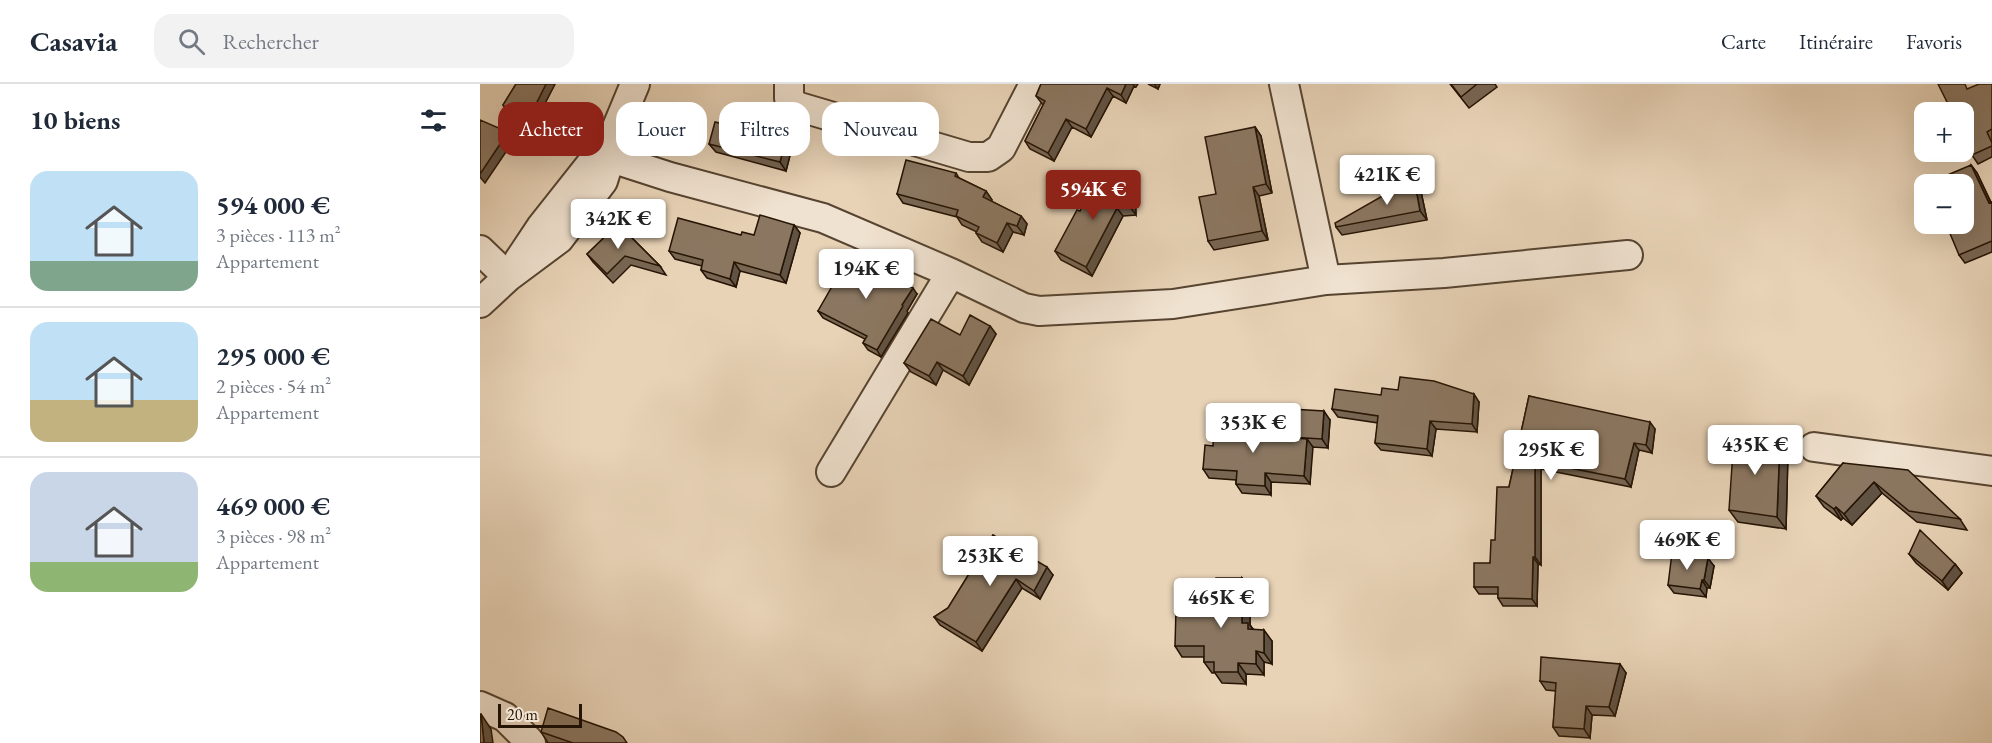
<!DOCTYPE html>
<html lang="fr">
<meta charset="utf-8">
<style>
:root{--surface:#fff;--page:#f2f2f3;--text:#1f2937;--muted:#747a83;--line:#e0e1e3;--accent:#8f2418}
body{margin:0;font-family:"EB Garamond",serif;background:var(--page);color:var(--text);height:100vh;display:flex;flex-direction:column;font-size:22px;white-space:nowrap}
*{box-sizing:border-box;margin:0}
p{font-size:20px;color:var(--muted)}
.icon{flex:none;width:33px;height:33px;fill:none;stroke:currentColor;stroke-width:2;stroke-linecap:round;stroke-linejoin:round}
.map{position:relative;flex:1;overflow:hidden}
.panel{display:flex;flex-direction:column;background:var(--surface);width:480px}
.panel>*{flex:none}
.banner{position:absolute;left:18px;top:18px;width:570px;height:54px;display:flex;gap:12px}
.buttons{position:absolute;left:1434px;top:18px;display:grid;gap:12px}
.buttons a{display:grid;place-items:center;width:60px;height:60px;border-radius:12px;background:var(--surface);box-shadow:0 6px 24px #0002;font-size:30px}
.scale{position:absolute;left:18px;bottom:15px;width:84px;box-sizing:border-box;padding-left:6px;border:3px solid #261404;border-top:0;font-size:16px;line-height:21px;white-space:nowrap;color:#261404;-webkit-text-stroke:4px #f0e2d0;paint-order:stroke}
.price{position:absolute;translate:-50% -51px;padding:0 14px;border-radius:6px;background:#fff;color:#222;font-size:20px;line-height:39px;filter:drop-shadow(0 2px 3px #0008)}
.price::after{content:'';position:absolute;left:50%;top:36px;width:18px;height:14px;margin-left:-9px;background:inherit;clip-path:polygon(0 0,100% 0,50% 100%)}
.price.active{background:var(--accent);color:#fff}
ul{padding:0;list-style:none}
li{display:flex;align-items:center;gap:18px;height:150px;padding:0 30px}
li+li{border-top:2px solid var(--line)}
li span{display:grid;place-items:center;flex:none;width:168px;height:120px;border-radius:18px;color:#555}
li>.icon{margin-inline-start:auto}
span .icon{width:72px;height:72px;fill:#fffc;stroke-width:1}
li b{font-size:26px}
h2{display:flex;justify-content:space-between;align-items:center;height:72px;padding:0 30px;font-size:26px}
.chip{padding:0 21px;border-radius:18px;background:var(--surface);box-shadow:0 6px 24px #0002;font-size:21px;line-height:54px}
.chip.active{background:var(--accent);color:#fff}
header{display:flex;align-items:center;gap:36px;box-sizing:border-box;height:84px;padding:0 30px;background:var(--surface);border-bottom:2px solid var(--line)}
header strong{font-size:28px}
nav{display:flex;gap:33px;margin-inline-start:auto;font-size:21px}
.search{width:420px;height:54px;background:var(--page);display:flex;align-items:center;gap:15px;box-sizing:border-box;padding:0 21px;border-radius:18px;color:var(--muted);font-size:22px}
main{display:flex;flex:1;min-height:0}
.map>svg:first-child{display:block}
</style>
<header>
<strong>Casavia</strong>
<div class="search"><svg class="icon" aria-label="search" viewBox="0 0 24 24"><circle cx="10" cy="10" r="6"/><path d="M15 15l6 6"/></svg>Rechercher</div>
<nav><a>Carte</a><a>Itinéraire</a><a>Favoris</a></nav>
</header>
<main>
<section class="panel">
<h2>10 biens<svg class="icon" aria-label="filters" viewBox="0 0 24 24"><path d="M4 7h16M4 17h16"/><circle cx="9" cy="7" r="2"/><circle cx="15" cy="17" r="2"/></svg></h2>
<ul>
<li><span style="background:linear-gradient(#bfe0f5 75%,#7fa58c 0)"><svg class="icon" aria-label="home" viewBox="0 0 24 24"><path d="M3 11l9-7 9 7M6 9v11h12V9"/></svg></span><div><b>594 000 €</b><p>3 pièces · 113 m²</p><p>Appartement</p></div></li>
<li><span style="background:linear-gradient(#bfe0f5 65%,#c2b280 0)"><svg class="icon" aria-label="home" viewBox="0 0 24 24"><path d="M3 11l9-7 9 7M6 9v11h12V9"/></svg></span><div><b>295 000 €</b><p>2 pièces · 54 m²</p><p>Appartement</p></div></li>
<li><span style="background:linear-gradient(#c9d6e8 75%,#8fb573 0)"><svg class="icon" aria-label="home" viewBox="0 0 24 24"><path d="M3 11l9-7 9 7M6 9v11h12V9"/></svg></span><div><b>469 000 €</b><p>3 pièces · 98 m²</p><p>Appartement</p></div></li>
</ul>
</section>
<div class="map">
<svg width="1512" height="659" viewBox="0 0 1512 659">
<rect width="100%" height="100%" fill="#e8d3b7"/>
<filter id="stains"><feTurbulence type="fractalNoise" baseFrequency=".00333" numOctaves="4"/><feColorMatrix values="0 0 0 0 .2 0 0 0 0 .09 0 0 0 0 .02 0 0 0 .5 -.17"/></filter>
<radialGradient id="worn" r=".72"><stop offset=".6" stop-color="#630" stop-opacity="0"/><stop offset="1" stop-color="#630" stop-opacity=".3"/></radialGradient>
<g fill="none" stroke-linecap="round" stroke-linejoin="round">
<g stroke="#564431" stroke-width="32">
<path id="minor" d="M 309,0 L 309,14 L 316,22 L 489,73 L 508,73 L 521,64 L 554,0
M 125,72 L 190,93 L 343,134 L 471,189 L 544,224 L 559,227 L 693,220 L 846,196 L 804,0
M 0,166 L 28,193
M 39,176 L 61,143 L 114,76
M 846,196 L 964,189 L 1148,171
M 0,219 L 28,193 L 79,155 L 123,97 L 127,84 L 125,72 L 155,0
M 1334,363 L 1512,387
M 351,388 L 471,189
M 0,622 L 25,633 L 51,659"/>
</g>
<use href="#minor" stroke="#f0e2d0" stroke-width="28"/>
</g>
<path fill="#786653" stroke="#261404" stroke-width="1.5" d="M 36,0 L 75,0 L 61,27 L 66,34 L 52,50 L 28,28 L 23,21 Z
M 561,0 L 658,0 L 656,3 L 654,2 L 646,19 L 633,12 L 611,53 L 592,43 L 574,77 L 550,65 L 545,57 L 563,21 L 556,12 Z
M 668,0 L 680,0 L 678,5 Z
M 970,0 L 1015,0 L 1017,3 L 989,24 Z
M 1512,0 L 1512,73 L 1498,80 L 1492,71 L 1489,5 Z
M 251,42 L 309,44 L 315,52 L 306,87 L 236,68 L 229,60 Z
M 775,43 L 781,52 L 792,109 L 779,112 L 788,156 L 734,166 L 728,157 L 736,110 Z
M 1491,81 L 1497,89 L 1511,118 L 1512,118 L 1512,168 L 1485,179 L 1479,171 Z
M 476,89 L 479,94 L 506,107 L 512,116 L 511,117 L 541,132 L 547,140 L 544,151 L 533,148 L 523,168 L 502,158 L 496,149 L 497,148 L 482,141 L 477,133 L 423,119 L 417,110 Z
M 649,98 L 655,107 L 656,131 L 643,132 L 612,192 L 581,176 L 575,167 L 600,127 Z
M 940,103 L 947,136 L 862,151 L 856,143 Z
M 138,140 L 180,182 L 186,191 L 151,181 L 133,199 L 113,178 L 107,170 Z
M 314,141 L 320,149 L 306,199 L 260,187 L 256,203 L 227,194 L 221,186 L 222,182 L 195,175 L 189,167 L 261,151 L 274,151 Z
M 437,210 L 427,227 L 428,229 L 401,273 L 388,266 L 383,259 L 385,255 L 343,234 L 338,227 Z
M 510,242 L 516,250 L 489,301 L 463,286 L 456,301 L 431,288 L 424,279 L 480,251 Z
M 901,311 L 999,318 L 997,348 L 956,345 L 952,372 L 901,366 L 895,359 L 898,339 L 858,333 L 852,325 Z
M 1049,312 L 1175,345 L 1172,369 L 1159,366 L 1151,403 L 1061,385 L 1061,481 L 1058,480 L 1057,522 L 1023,522 L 1018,514 L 1018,510 L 999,510 L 994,503 L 1010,479 L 1029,403 Z
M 760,335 L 766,343 L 765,351 L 810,354 L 850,336 L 848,364 L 832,363 L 830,400 L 791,398 L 791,411 L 775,410 L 762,409 L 756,400 L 756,396 L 729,394 L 723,385 L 733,362 Z
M 1308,369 L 1306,445 L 1258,438 L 1249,426 Z
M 1363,379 L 1480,435 L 1487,446 L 1437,438 L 1402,409 L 1372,441 L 1363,434 L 1361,436 L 1344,423 L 1336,412 Z
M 513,451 L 573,491 L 560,515 L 542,504 L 502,567 L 460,541 L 454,533 L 468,524 Z
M 1429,470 L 1475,480 L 1482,489 L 1468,506 L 1436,479 Z
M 1234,482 L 1230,504 L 1227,504 L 1226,513 L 1194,509 L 1188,501 Z
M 762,494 L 770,506 L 770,541 L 773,545 L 792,557 L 792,580 L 784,578 L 784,591 L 766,590 L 766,600 L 742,599 L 735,589 L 732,589 L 724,578 L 724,573 L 702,573 L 695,562 L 725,525 Z
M 1146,589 L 1135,632 L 1112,631 L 1110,654 L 1079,652 L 1073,643 L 1076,607 L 1066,606 L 1060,597 Z
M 61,648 L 147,659 L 68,659 Z"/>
<path fill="#615344" stroke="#261404" stroke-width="1.5" d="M 66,0 L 75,0 L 61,27 L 66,34 L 52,50 L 47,43 L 55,22 Z
M 646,0 L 653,0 L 654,2 L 646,19 L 641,11 Z
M 674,0 L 680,0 L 678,5 Z
M 627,4 L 633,12 L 611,53 L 606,45 Z
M 586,35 L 592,43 L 574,77 L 568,69 Z
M 775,43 L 781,52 L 792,109 L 786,100 Z
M 309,44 L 315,52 L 306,87 L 300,78 Z
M 28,48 L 34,56 L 5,99 L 0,93 L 0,90 Z
M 1491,81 L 1497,89 L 1512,121 L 1509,119 Z
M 934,94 L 940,103 L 947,136 L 940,127 Z
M 649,98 L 655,107 L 656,131 L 650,123 Z
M 773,103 L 779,112 L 788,156 L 782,147 Z
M 506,107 L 512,116 L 509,122 L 503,113 Z
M 637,124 L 643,132 L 612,192 L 606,183 Z
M 541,132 L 547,140 L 544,151 L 537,142 Z
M 527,139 L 533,148 L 523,168 L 517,159 Z
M 314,141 L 320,149 L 306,199 L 300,191 Z
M 254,178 L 260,187 L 256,203 L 250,195 Z
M 433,204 L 437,210 L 427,227 L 428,229 L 401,273 L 397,266 L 422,221 Z
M 510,242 L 516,250 L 489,301 L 483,292 Z
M 457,278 L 463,286 L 456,301 L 449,292 Z
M 994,310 L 999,318 L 997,348 L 992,340 Z
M 844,327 L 850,336 L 848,364 L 842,355 Z
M 760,335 L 766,343 L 765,359 L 759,350 Z
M 950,337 L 956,345 L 952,372 L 947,365 Z
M 1170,338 L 1175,345 L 1172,369 L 1166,361 Z
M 827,355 L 833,363 L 830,400 L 824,392 Z
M 1300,357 L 1308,369 L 1306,445 L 1297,433 Z
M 1154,359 L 1159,366 L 1151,403 L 1145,395 Z
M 1055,377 L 1061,385 L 1061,481 L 1055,473 Z
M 785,389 L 791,398 L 791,411 L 785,402 Z
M 1394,398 L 1402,409 L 1372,441 L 1364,430 Z
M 1356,423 L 1363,434 L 1361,436 L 1354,425 Z
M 1053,473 L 1058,480 L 1057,522 L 1052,515 Z
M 1228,474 L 1234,482 L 1230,504 L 1224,496 Z
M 1475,480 L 1482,489 L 1468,506 L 1462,497 Z
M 567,483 L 573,491 L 560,515 L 554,507 Z
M 762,494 L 770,506 L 770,541 L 776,550 L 776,556 L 762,539 Z
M 536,495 L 542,504 L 502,567 L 496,558 Z
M 1222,496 L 1227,504 L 1226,513 L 1220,505 Z
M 784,546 L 792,557 L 792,580 L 784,569 Z
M 776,567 L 784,578 L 784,591 L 776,580 Z
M 758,579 L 766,590 L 766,600 L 758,588 Z
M 1140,580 L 1146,589 L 1135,632 L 1129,623 Z
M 1106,622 L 1112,631 L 1110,654 L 1104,645 Z
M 1,630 L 11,645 L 13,659 L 4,659 Z"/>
<path fill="#8b7761" stroke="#261404" stroke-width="1.5" d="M 36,0 L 66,0 L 55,22 L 61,27 L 47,43 L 23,21 Z
M 561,0 L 646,0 L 641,11 L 627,4 L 606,45 L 586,35 L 568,69 L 545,57 L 565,17 L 556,12 Z
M 971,0 L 997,0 L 981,13 Z
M 1458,0 L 1485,0 L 1487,5 L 1499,0 L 1512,0 L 1512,45 L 1507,48 L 1512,59 L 1512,62 L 1492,71 L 1484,53 L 1484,28 L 1472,28 Z
M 254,29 L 309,44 L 300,78 L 229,60 L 235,38 L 251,42 Z
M 0,36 L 28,48 L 0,90 Z
M 775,43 L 786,100 L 773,103 L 782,147 L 728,157 L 719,113 L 736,110 L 725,53 Z
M 426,76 L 476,89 L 475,92 L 506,107 L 503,113 L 541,132 L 537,142 L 527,139 L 517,159 L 496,149 L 499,143 L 476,132 L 478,126 L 417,110 Z
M 1491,81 L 1509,119 L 1512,118 L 1512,157 L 1479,171 L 1466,140 L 1484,140 L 1484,100 L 1466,100 L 1463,93 Z
M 934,94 L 940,127 L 856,143 L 855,139 Z
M 649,98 L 650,123 L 637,124 L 606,183 L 575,167 L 597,126 L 600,127 L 613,100 Z
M 280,131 L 314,141 L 300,191 L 254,178 L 250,195 L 221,186 L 223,176 L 189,167 L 198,134 L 261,151 L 262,148 L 274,151 Z
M 138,140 L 180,182 L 145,172 L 127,190 L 107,170 Z
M 370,171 L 433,204 L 422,221 L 423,222 L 397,266 L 383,259 L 387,252 L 338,227 Z
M 490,231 L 510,242 L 483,292 L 457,278 L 449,292 L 424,279 L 451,235 L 480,251 Z
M 920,293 L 954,297 L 994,310 L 992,340 L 950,337 L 947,365 L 895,359 L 898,332 L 852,325 L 855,305 L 901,311 L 902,304 L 918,306 Z
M 1049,312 L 1170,338 L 1166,361 L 1154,359 L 1145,395 L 1055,377 L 1055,473 L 1053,473 L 1052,515 L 1018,514 L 1018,503 L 994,503 L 994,479 L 1010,479 L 1011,456 L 1015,456 L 1017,403 L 1029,403 Z
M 811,325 L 844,327 L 842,355 L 810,353 Z
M 734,333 L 760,335 L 759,350 L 827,355 L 824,392 L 785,389 L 785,402 L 769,401 L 756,400 L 757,387 L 723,385 L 725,361 L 733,362 Z
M 1254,352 L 1300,357 L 1297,433 L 1249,426 Z
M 1363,379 L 1428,386 L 1480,435 L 1429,427 L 1394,398 L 1364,430 L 1356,423 L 1354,425 L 1336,412 Z
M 1440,446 L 1475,480 L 1462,497 L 1429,470 Z
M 513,451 L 567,483 L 554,507 L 536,495 L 496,558 L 454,533 L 468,524 Z
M 1192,469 L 1228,474 L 1224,496 L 1222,496 L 1220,505 L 1188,501 Z
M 736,494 L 762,494 L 762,539 L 768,539 L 768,545 L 784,546 L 784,569 L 776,567 L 776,580 L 758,579 L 758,588 L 734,588 L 734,578 L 724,578 L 724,562 L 695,562 L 696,525 L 725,525 L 725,516 L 736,516 Z
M 1061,573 L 1140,580 L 1129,623 L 1106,622 L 1104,645 L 1073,643 L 1076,599 L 1060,597 Z
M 68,624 L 136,648 L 143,653 L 147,659 L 93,659 L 61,648 Z
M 0,630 L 1,630 L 4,659 L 0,659 Z"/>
<rect width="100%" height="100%" filter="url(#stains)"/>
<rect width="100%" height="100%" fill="url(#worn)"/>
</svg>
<div class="buttons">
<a>+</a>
<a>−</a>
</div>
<div class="scale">20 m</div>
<b class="price" style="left:907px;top:122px">421K €</b>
<b class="price active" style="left:613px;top:137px">594K €</b>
<b class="price" style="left:138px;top:166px">342K €</b>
<b class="price" style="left:386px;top:216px">194K €</b>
<b class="price" style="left:773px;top:370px">353K €</b>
<b class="price" style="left:1275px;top:392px">435K €</b>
<b class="price" style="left:1071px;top:397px">295K €</b>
<b class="price" style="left:1207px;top:487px">469K €</b>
<b class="price" style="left:510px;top:503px">253K €</b>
<b class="price" style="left:741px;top:545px">465K €</b>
<div class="banner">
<a class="chip active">Acheter</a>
<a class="chip">Louer</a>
<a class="chip">Filtres</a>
<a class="chip">Nouveau</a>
</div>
</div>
</main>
